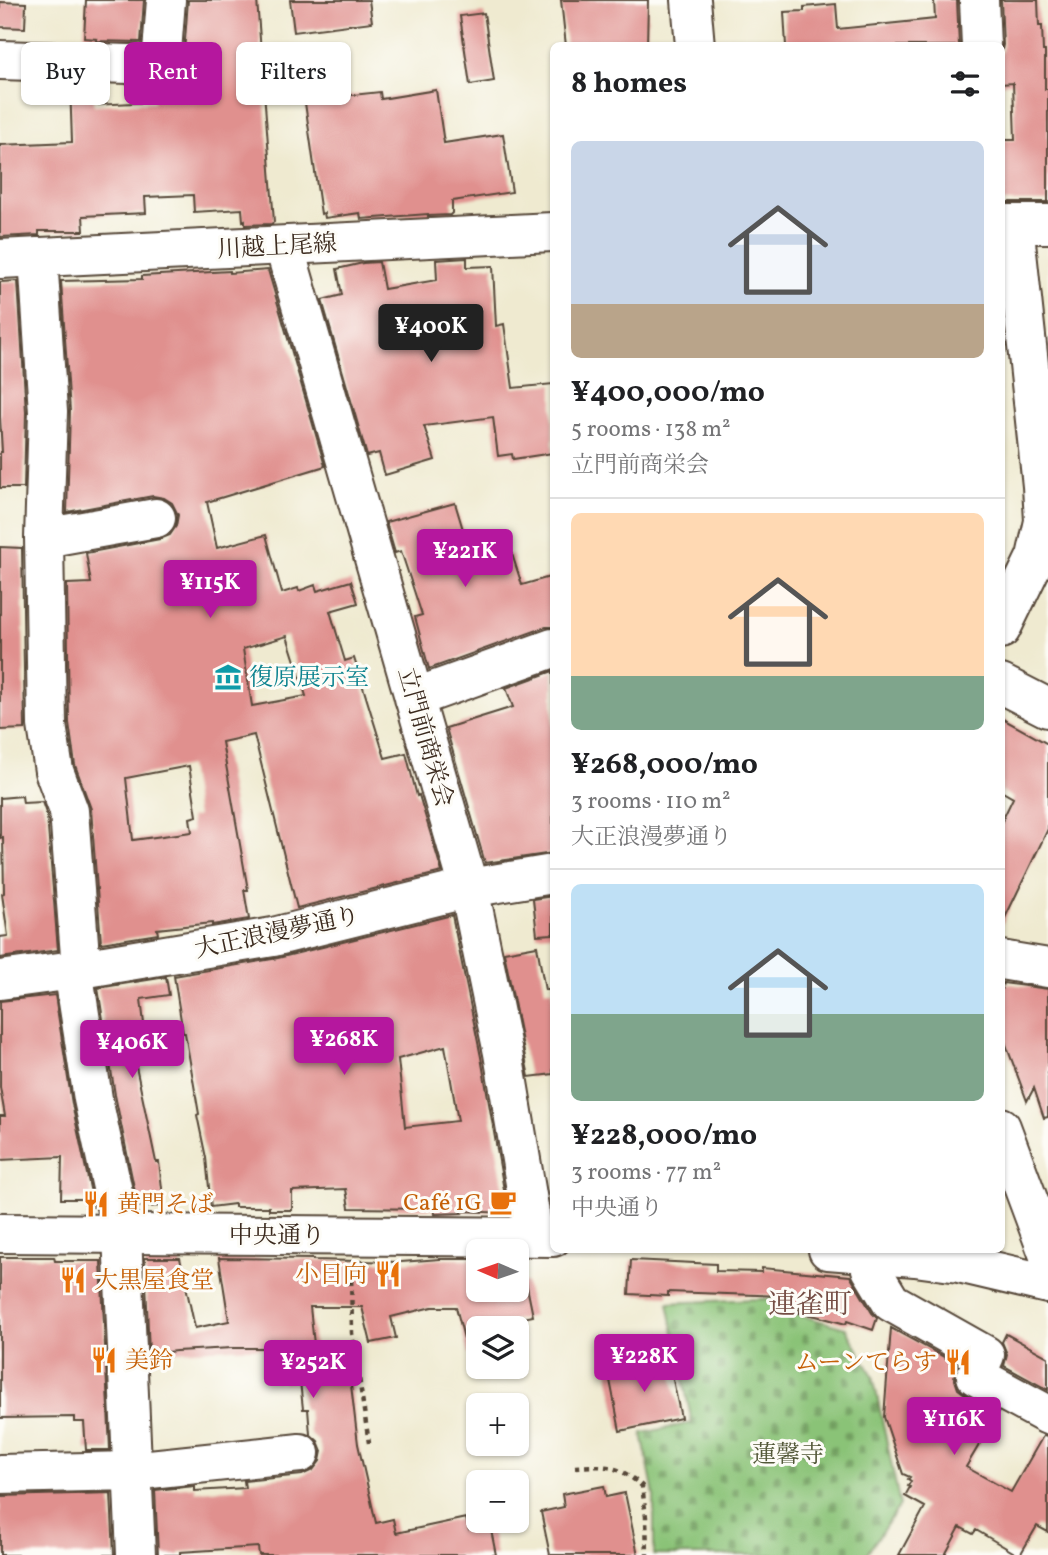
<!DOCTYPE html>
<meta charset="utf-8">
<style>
:root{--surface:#fff;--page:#f6f6f6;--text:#202124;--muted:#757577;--line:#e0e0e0;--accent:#b5179e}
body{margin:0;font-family:Vollkorn,"Noto Serif JP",serif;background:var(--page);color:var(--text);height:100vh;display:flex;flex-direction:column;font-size:26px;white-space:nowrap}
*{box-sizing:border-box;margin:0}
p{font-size:23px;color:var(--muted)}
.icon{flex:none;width:38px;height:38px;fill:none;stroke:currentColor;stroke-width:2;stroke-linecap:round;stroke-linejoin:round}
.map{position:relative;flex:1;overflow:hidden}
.sheet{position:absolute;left:550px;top:42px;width:455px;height:1211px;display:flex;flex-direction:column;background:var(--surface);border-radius:10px;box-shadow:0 2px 5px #0004}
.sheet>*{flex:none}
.hud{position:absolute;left:21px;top:42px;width:424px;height:63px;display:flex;gap:14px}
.needle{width:46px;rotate:272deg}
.controls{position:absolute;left:466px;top:1239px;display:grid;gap:14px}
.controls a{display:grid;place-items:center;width:63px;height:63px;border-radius:10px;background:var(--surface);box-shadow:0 2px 5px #0004;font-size:35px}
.price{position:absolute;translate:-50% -60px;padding:0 16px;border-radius:7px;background:var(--accent);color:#fff;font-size:23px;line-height:46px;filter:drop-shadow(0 2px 4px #0008)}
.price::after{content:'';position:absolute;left:50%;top:42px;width:21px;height:16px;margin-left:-10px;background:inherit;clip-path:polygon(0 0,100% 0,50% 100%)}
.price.current{background:#222;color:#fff}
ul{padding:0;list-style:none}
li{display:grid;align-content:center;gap:14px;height:371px;padding:0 21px}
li+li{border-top:2px solid var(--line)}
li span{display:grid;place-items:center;height:217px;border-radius:10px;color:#555}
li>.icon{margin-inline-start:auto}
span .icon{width:126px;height:126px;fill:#fffc;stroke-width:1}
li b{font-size:30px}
h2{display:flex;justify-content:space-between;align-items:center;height:84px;padding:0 21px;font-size:30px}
.chip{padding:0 24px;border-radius:10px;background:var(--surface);box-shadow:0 2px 5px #0004;font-size:24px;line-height:63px}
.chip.current{background:var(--accent);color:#fff}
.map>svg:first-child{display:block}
</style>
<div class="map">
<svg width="1048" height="1555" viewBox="0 0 1048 1555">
<defs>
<pattern id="cemetery-stones" width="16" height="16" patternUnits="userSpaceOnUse" patternTransform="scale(1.75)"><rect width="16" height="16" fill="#8ac377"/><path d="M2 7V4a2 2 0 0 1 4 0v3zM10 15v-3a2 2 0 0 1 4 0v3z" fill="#729f61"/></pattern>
</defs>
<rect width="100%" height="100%" fill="#fdfcf7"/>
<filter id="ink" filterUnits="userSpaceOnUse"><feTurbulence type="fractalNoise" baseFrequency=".0143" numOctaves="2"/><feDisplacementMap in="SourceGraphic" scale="14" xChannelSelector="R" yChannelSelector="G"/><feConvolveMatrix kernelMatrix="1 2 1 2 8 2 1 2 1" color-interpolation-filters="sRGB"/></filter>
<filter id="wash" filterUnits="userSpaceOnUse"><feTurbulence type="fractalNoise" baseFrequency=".00686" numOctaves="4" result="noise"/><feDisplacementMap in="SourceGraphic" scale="28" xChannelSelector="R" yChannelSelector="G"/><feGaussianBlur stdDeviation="1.57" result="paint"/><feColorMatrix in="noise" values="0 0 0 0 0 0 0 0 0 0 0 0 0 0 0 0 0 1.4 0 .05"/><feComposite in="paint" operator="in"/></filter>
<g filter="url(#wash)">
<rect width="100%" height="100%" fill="#efead0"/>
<path fill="url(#cemetery-stones)" stroke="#62764a" stroke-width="2" d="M 779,1298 L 781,1310 L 846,1328 L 873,1376 L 900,1505 L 866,1555 L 654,1555 L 654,1495 L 642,1433 L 692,1423 L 668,1303 Z"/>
<g id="blocks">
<path fill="#e0908e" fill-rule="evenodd" d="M 86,0 L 144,0 L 141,42 L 96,41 L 97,39 L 84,38 Z
M 188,0 L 257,0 L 274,222 L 271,224 L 245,225 L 245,220 L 243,221 L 242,209 L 194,212 L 193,195 L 145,197 L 146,213 L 83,216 L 84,231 L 39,231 L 39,235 L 0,237 L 0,145 L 72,142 L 70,84 L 94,85 L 94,105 L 154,102 L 154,87 L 172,84 L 180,76 L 183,67 Z
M 290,0 L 369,0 L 372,22 L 294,32 Z
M 561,0 L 648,0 L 647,46 L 566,46 Z
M 934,0 L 957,0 L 959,46 L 786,46 L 784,12 L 804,11 L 804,7 L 836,4 L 838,29 L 935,19 Z
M 1001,0 L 1038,0 L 1039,26 L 1042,26 L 1043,51 L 1045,51 L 1045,89 L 1048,89 L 1048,202 L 1001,202 L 1001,140 L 1015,140 L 1013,83 L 1001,84 L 1001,54 L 1003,45 Z
M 0,2 L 26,3 L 25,28 L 0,27 Z
M 484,13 L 494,81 L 470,85 L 460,16 Z
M 436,90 L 444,143 L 503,134 L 512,192 L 452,201 L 452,213 L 450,215 L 428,216 L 428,214 L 361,219 L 360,213 L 325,218 L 324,213 L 321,214 L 304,96 L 333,93 L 334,97 L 380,92 L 381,99 Z
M 467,258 L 467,267 L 493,266 L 496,326 L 504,324 L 513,388 L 553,384 L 553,453 L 513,459 L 512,454 L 498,456 L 493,417 L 424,426 L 435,460 L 385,475 L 379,453 L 367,456 L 322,300 L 342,295 L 337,269 L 363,263 L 379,262 L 384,289 L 437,280 L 436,260 Z
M 268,270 L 325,466 L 207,502 L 217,548 L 266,535 L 282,593 L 298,588 L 299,591 L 315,585 L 317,591 L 351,581 L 358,603 L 330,611 L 345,661 L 354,658 L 385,758 L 406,753 L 417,796 L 419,795 L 442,872 L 297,908 L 254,735 L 222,742 L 248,890 L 244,890 L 249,919 L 212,925 L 212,923 L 157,929 L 158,934 L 101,943 L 91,809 L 75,765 L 69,723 L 67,584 L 91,583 L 86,553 L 160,539 L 170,535 L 176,526 L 178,515 L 172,503 L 164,498 L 153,496 L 67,512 L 70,411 L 61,281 L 142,279 L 142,276 L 230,271 L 230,273 ZM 287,636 L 306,696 L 252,706 L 243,649 ZM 189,766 L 197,816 L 190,818 L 192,832 L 133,840 L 126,778 Z
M 18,281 L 26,412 L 24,488 L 0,488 L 0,452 L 2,452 L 0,417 L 0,282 Z
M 455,503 L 474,566 L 512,554 L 522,585 L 553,576 L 553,627 L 546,627 L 429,669 L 415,617 L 422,615 L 401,551 L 395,553 L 386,522 Z
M 0,547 L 22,548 L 25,729 L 0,730 Z
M 553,671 L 553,853 L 485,863 L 446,728 L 513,707 L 506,688 Z
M 1001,718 L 1048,744 L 1048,829 L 1001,926 L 1001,823 L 1013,798 L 1001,791 Z
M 22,796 L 23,803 L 42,802 L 47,816 L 58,950 L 0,958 L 0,937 L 8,936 L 2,894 L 4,893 L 3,837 L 0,838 L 0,798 Z
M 553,896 L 553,934 L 537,935 L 533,899 Z
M 452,915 L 481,1057 L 508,1213 L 461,1211 L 462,1213 L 435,1214 L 434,1209 L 349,1208 L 346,1189 L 292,1191 L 292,1210 L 269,1210 L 269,1207 L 235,1207 L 235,1204 L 211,1207 L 206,1158 L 197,1115 L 199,1114 L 185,1033 L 183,1033 L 174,976 L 278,958 ZM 445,1046 L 458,1121 L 405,1127 L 398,1059 Z
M 537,946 L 545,990 L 553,990 L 553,1074 L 529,1077 L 504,952 Z
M 166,977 L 169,995 L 141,999 L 146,1040 L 131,1043 L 156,1162 L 159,1162 L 164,1206 L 138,1207 L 115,1095 L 98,988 Z
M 1003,983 L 1048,989 L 1048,1117 L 1044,1118 L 1034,1088 L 1027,1101 L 1001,1031 L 1001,991 Z
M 55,995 L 72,1104 L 94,1207 L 85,1207 L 86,1199 L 61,1199 L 62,1157 L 0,1160 L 0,1116 L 5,1116 L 0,1087 L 0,1001 Z
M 0,1257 L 54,1257 L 55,1261 L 101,1261 L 110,1450 L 86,1450 L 84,1422 L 74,1422 L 74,1417 L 0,1418 Z
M 145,1258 L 180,1258 L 195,1328 L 229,1321 L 219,1258 L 313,1259 L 313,1260 L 401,1262 L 440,1259 L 477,1259 L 477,1294 L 494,1290 L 516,1290 L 516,1284 L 526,1282 L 533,1316 L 477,1328 L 477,1353 L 468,1354 L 456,1307 L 432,1307 L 391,1317 L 396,1338 L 371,1343 L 362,1307 L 310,1307 L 317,1372 L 349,1368 L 358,1444 L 376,1523 L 393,1519 L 396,1533 L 466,1518 L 469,1530 L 490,1525 L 496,1555 L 259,1555 L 258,1547 L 180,1552 L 180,1555 L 158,1555 L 155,1490 L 195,1486 L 195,1491 L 245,1488 L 244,1481 L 302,1475 L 313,1470 L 320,1461 L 322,1451 L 318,1441 L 310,1434 L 308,1409 L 303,1409 L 300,1381 L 283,1384 L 283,1380 L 273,1382 L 269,1348 L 232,1348 L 176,1351 L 149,1354 Z
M 631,1260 L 716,1264 L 716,1271 L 762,1272 L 762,1268 L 850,1276 L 872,1313 L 877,1318 L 873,1330 L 847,1321 L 846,1324 L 816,1316 L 799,1313 L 799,1305 L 785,1307 L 784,1296 L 668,1292 L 668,1296 L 629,1294 Z
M 891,1328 L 957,1364 L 954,1377 L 958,1389 L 966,1395 L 998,1413 L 966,1467 L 1011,1492 L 1043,1436 L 1048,1437 L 1048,1532 L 1037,1526 L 1020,1555 L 1018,1555 L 976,1530 L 973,1534 L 960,1527 L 945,1555 L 899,1555 L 925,1507 L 905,1496 L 910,1487 L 908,1486 L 911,1481 L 908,1479 L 910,1477 L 903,1474 L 884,1417 Z
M 1006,1334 L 1048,1357 L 1048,1390 L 1004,1366 L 1007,1354 L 1002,1342 Z
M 668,1356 L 681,1418 L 620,1431 L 608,1370 Z
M 604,1486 L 606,1497 L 625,1493 L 638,1555 L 550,1555 L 541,1512 L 564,1507 L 562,1494 Z
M 111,1493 L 114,1555 L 0,1555 L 0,1496 Z"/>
</g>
</g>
<g filter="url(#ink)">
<use href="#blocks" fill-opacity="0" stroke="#564739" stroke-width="2"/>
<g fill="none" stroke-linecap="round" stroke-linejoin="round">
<g stroke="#564739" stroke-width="42">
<path id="minor" d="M 979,0 L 981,46
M 0,60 L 161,65 L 166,0
M 284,246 L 469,888 L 503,1053 L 531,1219 L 532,1236
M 38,257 L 48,412 L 44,538 L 47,725 L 54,771 L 69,811 L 81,969
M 44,538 L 156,518
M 1001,629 L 1036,557 L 1044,521 L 1042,486 L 1014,224
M 1001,684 L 1048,708
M 414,698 L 553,648
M 1001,960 L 1048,968
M 73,969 L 93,1099 L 122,1234 L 136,1555
M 0,980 L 81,969 L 273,937 L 469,888 L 553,874
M 867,1252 L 871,1269 L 891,1302 L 985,1355 L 976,1376 L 1048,1415
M 0,1474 L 131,1471 L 300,1453"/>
</g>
<g stroke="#564739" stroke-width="42">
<path id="major" d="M 691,0 L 695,46
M 1001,224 L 1048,224
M 0,259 L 553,232
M 1001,1127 L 1048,1253
M 0,1233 L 553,1237
M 828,1250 L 915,1257 L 959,1263 L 1048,1284"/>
</g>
<path stroke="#564739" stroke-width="4.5" stroke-dasharray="5 5" stroke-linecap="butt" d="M 351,1270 L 352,1333 L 369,1443
M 575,1467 C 607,1465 618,1465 642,1486 L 646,1517 L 647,1555"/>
<use href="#minor" stroke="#fff" stroke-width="38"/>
<use href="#major" stroke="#fff" stroke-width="38"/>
</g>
</g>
<defs>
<g id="museum-bare" transform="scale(2.1)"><path d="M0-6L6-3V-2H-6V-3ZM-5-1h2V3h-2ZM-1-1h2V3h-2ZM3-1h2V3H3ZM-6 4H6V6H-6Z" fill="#0f9aa8" stroke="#fdfcf7" stroke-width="2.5" paint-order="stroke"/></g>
<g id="cafe-bare" transform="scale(2.1)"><path d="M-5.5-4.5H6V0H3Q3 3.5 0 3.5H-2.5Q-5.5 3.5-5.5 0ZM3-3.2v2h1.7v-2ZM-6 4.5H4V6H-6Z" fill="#e8710a" stroke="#fdfcf7" stroke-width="2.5" paint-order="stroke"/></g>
<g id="restaurant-bare" transform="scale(2.1)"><path d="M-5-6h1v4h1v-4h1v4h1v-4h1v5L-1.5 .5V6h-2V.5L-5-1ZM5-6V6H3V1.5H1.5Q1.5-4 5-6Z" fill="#e8710a" stroke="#fdfcf7" stroke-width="2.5" paint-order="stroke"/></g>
</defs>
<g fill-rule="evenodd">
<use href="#museum-bare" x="228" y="677"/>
<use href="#cafe-bare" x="503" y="1202"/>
<use href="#restaurant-bare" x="96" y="1204"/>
<use href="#restaurant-bare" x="388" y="1274"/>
<use href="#restaurant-bare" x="73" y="1280"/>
<use href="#restaurant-bare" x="104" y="1360"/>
<use href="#restaurant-bare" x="958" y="1362"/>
</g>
<g text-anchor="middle" stroke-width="6" stroke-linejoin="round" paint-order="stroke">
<g font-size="24" fill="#3b2a1e" stroke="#fdfcf7">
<text transform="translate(277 246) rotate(-3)" y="8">川越上尾線</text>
<text transform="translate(426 737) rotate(74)" y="8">立門前商栄会</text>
<text transform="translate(277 932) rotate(-12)" y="8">大正浪漫夢通り</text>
<text x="277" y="1243">中央通り</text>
</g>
<g font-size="24" fill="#0d838f" stroke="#fdfcf7" text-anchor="start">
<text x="249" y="685">復原展示室</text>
</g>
<g font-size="24" fill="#c56008" stroke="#fdfcf7" text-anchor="end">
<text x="482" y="1210">Café 1G</text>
<text x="117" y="1212" text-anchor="start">黄門そば</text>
<text x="367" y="1282">小日向</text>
<text x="94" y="1288" text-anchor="start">大黒屋食堂</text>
<text x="125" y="1368" text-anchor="start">美鈴</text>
<text x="937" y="1370">ムーンてらす</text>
</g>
<g font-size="24" fill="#535839" stroke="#fdfcf7">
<text x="788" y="1462">蓮馨寺</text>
</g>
<g font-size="28" fill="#754e45" stroke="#fdfcf7">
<text x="810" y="1313">連雀町</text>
</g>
</g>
</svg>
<div class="controls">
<a><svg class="needle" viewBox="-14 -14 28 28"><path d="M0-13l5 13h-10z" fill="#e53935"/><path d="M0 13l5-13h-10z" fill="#757577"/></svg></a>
<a><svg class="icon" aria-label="layers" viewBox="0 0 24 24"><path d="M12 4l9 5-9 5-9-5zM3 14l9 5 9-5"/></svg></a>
<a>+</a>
<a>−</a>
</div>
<b class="price current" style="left:431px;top:364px">¥400K</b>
<b class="price" style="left:465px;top:589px">¥221K</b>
<b class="price" style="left:210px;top:620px">¥115K</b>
<b class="price" style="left:344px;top:1077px">¥268K</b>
<b class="price" style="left:132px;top:1080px">¥406K</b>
<b class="price" style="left:644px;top:1394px">¥228K</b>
<b class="price" style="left:313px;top:1400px">¥252K</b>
<b class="price" style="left:954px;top:1457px">¥116K</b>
<div class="hud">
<a class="chip">Buy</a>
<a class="chip current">Rent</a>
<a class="chip">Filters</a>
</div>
<section class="sheet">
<h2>8 homes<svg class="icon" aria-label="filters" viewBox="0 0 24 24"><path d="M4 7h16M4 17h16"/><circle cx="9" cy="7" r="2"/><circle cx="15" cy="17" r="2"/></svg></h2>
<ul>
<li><span style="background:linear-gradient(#c9d6e8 75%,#b9a48a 0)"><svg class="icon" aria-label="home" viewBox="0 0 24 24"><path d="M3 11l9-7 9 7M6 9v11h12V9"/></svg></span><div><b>¥400,000/mo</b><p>5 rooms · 138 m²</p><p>立門前商栄会</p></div></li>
<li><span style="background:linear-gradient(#ffd9b3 75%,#7fa58c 0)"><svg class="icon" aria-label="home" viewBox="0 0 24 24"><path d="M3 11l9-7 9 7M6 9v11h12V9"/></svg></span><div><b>¥268,000/mo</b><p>3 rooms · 110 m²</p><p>大正浪漫夢通り</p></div></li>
<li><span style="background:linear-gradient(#bfe0f5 60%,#7fa58c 0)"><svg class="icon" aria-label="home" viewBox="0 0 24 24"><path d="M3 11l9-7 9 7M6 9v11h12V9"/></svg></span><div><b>¥228,000/mo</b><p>3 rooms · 77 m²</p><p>中央通り</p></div></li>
</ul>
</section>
</div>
